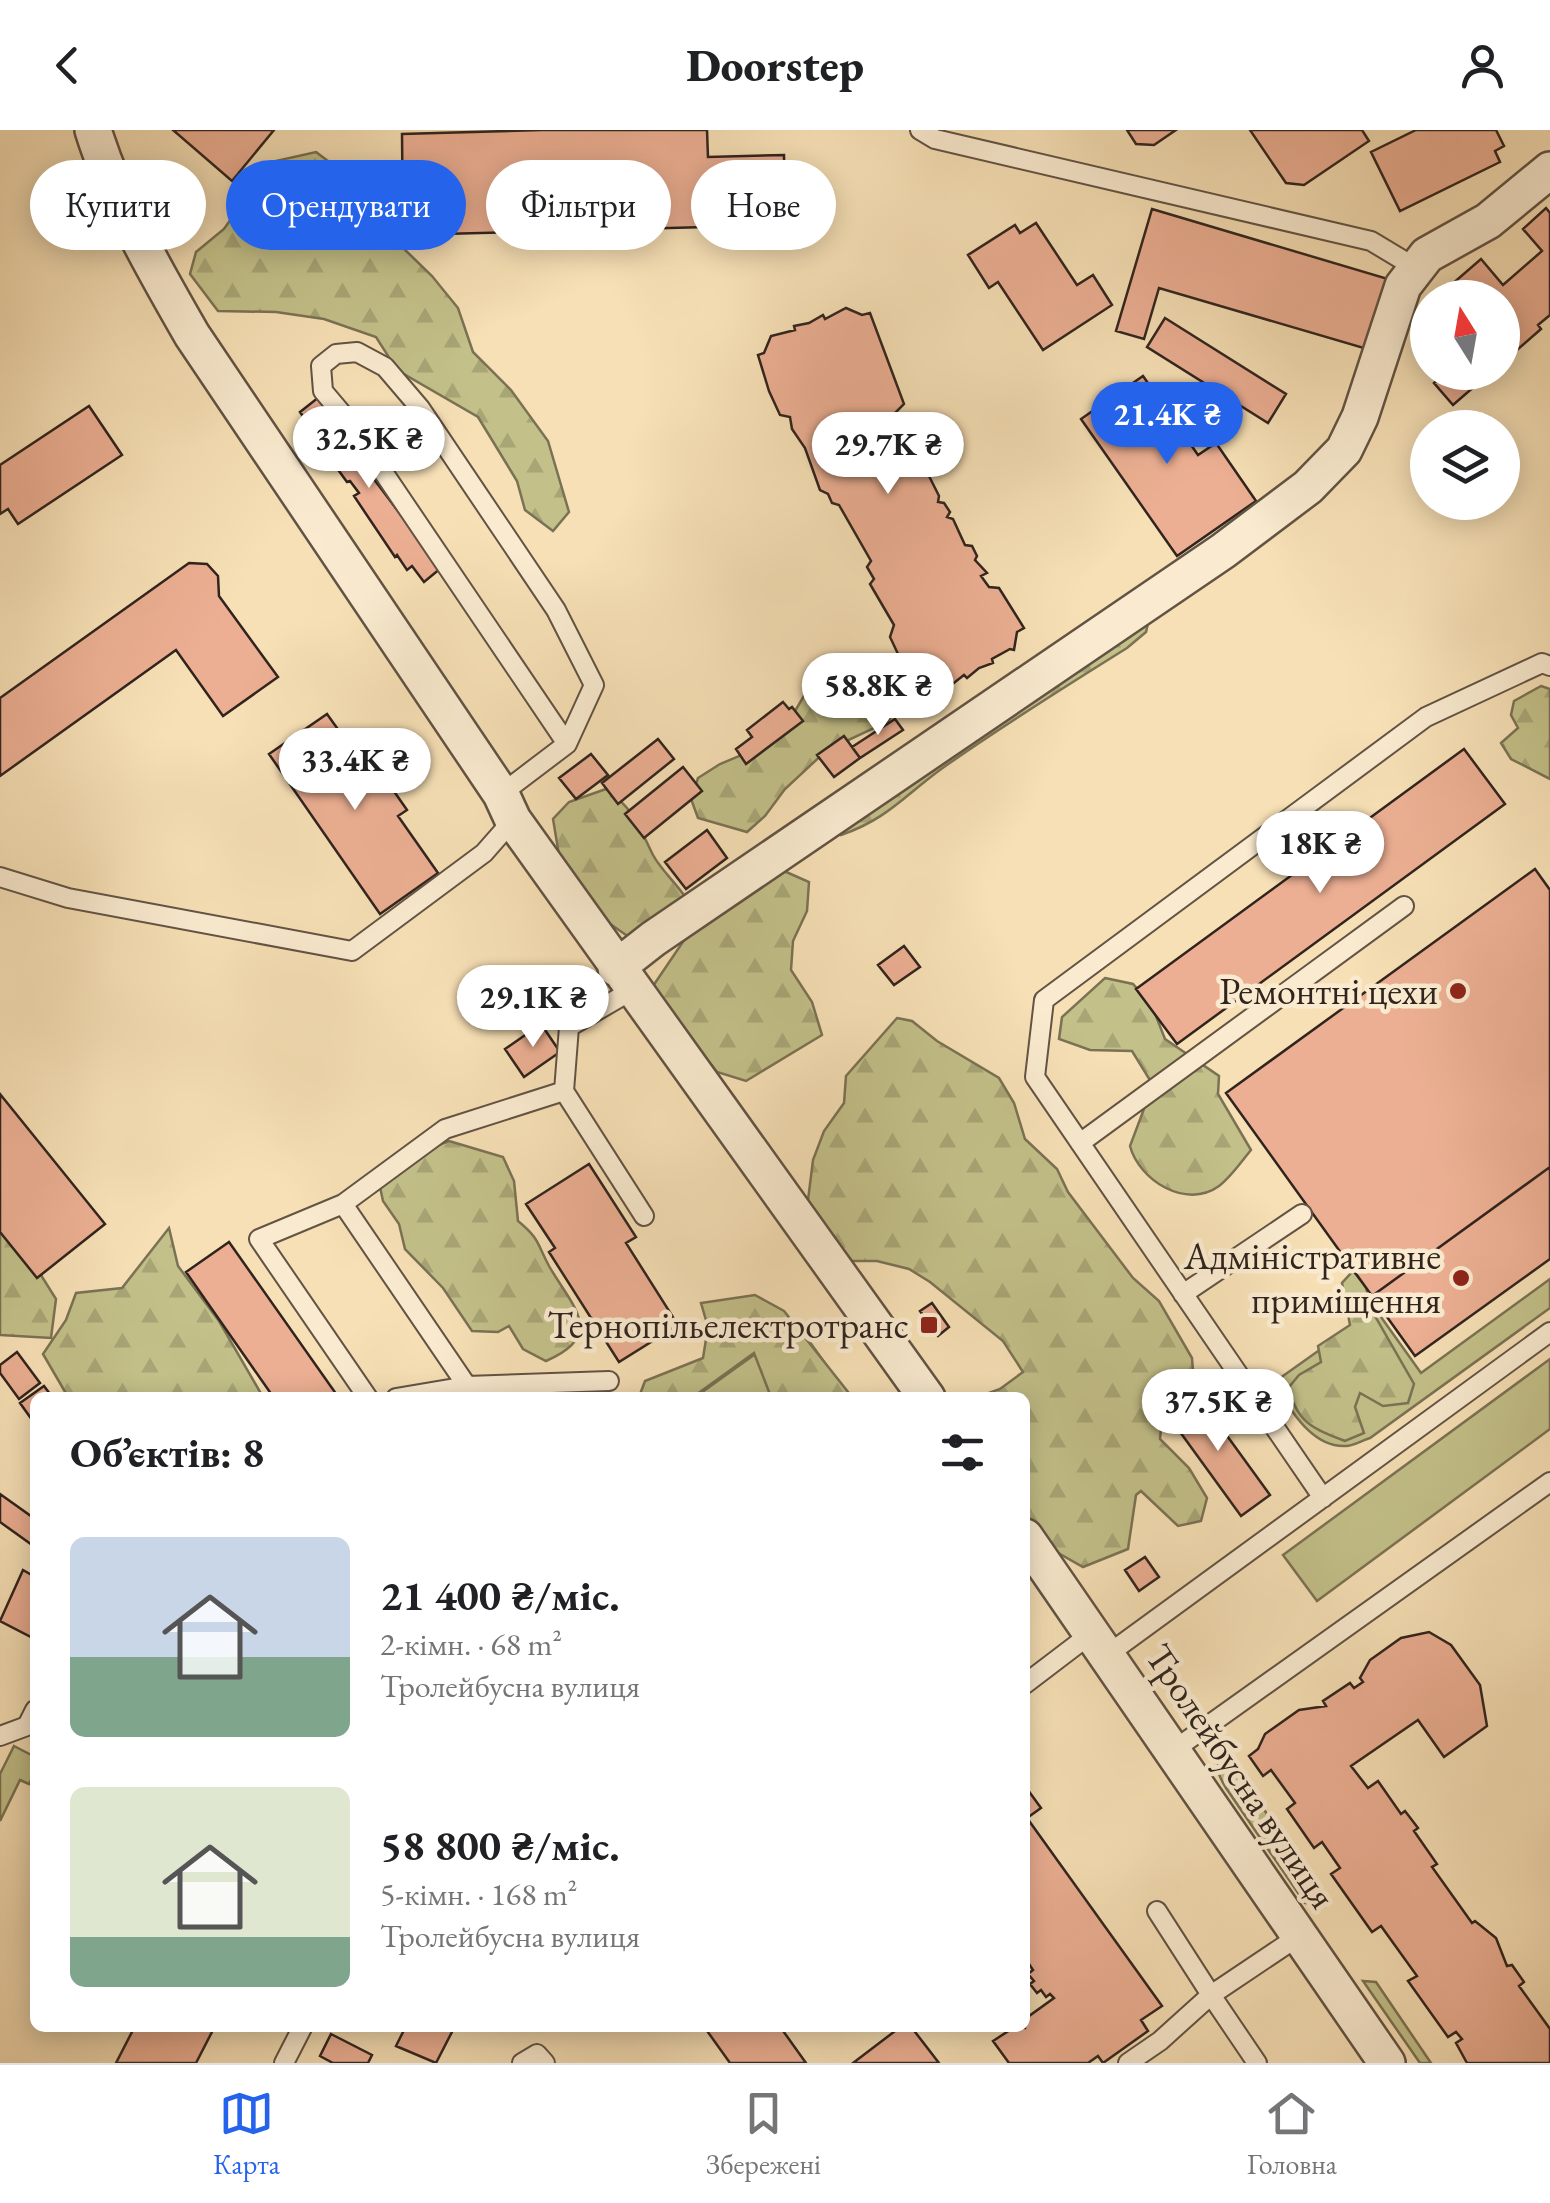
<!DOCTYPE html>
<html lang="uk">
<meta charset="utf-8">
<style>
:root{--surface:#fff;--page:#f2f2f2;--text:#202124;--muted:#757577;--line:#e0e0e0;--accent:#2563eb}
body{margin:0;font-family:"EB Garamond",serif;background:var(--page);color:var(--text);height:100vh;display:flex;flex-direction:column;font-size:38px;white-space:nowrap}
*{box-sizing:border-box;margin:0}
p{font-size:32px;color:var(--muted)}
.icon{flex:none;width:55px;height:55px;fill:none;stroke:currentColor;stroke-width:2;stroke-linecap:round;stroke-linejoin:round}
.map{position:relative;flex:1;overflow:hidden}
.panel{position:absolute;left:30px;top:1262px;width:1000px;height:640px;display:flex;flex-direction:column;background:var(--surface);border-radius:15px;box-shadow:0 5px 25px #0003}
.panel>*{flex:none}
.guide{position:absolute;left:30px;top:30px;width:1000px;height:90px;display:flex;gap:20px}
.needle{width:65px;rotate:349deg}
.tools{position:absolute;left:1410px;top:150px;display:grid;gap:20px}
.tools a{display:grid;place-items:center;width:110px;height:110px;border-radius:50%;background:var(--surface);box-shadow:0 5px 25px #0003;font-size:50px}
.price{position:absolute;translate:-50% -85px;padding:0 22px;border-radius:35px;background:#fff;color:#222;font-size:32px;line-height:65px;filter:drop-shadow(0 2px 5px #0008)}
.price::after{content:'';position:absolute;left:50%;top:60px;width:30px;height:22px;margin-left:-15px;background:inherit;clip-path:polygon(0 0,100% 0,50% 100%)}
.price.selected{background:var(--accent);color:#fff}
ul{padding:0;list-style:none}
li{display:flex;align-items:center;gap:30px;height:250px;padding:0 40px}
li span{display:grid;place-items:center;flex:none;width:280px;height:200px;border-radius:15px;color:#555}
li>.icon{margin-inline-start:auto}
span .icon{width:120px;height:120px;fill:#fffc;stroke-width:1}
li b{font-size:42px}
h2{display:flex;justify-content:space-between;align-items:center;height:120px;padding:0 40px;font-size:42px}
.chip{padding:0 35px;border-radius:45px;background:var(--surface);box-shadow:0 5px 25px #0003;font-size:35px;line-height:90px}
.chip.selected{background:var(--accent);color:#fff}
header{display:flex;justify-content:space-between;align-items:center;height:130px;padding:0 40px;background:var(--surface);font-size:45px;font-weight:800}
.tab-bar{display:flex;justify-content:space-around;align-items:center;height:140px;border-top:2px solid var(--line);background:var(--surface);font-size:28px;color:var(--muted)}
.tab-bar a{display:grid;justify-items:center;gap:5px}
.tab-bar .selected{color:var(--accent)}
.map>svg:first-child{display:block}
</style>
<header><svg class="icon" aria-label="back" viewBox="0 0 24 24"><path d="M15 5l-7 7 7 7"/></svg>Doorstep<svg class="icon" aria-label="person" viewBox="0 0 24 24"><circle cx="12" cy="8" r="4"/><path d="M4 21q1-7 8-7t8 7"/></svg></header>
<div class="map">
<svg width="1550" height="1933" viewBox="0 0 1550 1933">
<defs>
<pattern id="forest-firs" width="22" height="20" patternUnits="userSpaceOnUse" patternTransform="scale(2.5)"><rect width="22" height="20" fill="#c3c089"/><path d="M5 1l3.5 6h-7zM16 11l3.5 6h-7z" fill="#a8a576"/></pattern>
</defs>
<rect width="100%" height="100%" fill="#f7e0b6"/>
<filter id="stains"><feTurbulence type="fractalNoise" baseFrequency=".002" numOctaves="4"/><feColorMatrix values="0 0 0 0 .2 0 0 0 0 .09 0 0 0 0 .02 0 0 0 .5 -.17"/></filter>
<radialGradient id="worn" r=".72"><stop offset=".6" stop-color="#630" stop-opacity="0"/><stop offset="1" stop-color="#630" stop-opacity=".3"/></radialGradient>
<path fill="#c3c089" stroke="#7a7254" stroke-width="2.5" d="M 1550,1149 L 1550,1178 L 1370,1308 C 1363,1310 1353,1316 1346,1316 C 1311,1318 1290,1278 1273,1253 L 1376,1180 L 1421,1243 Z
M 797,1194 L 849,1267 L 694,1268 Z
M 1550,1229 L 1550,1299 L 1317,1471 L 1283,1425 Z
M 14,1616 L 35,1627 L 35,1642 L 29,1654 L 20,1650 L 0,1691 L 0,1644 Z
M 1221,1624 L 1263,1678 L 1318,1761 L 1321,1773 L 1305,1773 L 1226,1658 C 1218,1645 1215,1638 1221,1624 Z
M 1363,1851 L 1376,1852 L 1431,1933 L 1420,1933 Z"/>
<path fill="url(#forest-firs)" stroke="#7a7254" stroke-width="2.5" d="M 316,22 L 356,52 L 353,83 L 367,113 L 400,115 L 432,146 L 458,178 L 473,222 L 511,260 L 548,311 L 569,382 L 553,401 L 525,380 L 517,351 L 478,287 L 397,240 L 376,207 L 324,189 L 276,182 L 218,181 L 190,144 L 196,122 L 224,99 L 271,32 Z
M 1150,485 L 1146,502 L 1127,518 C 1066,556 1004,595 944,637 C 906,664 888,689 841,705 L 829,691 Z
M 883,530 L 895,550 L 901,575 L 887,592 L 827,620 L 785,659 L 765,686 L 747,702 L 698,688 L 691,669 L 698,648 L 720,634 L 749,622 L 791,588 L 805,564 L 836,538 Z
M 1541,556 L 1550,559 L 1550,649 L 1511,629 L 1501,613 L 1518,598 L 1511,585 L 1514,571 Z
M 606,659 C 634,679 638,695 653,725 C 661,740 678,755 688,771 L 629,807 L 603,789 L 559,725 L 553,689 L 569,672 Z
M 784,741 L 809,752 L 807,781 L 793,811 L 791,840 L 812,872 L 822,905 L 746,951 L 717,942 L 651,859 L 695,794 L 725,781 L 741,760 Z
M 1105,848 L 1133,854 L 1152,876 L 1165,909 L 1219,946 L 1218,964 L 1251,1020 C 1241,1032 1231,1047 1219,1056 C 1186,1080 1139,1050 1130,1016 L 1153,955 L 1132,921 L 1090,920 L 1059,909 L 1062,887 Z
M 897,888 L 912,891 L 937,911 L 999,948 L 1014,973 L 1025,1009 L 1057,1039 L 1068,1062 L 1133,1148 L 1159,1171 L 1192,1228 L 1195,1266 L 1162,1289 L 1160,1309 L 1189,1338 L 1207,1368 L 1201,1391 L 1178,1396 L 1141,1361 L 1136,1365 L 1128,1419 L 1083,1437 L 1053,1420 L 1025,1393 L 1025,1268 L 978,1267 L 1000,1259 L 1023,1242 L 1003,1211 L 930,1152 L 909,1139 L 877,1131 L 851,1131 L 824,1111 L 807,1078 L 813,1030 L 824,1001 L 844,973 L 846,946 Z
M 449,1011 L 503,1027 L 514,1051 L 518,1091 C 540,1109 537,1114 549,1136 C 572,1176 607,1205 546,1231 L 523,1219 L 509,1196 L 498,1202 L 472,1201 L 443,1158 L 405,1119 L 399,1094 L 383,1071 L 380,1057 L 436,1016 Z
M 0,1092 L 24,1118 L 56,1169 L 51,1208 L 0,1205 Z
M 169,1098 L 178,1136 L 219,1191 L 263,1267 L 68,1267 L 43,1224 L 66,1190 L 76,1163 L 122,1158 Z
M 1353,1141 L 1366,1157 L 1371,1179 L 1414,1254 L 1408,1273 L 1383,1276 L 1360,1263 L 1355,1277 L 1364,1303 L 1345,1311 C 1314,1299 1296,1293 1289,1257 L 1299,1245 L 1321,1232 L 1318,1216 L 1350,1195 L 1342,1153 Z
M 755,1165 L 784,1181 L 852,1267 L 771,1267 L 754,1223 L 693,1267 L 639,1267 L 645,1251 L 703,1228 L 708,1197 L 701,1173 Z"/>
<path fill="#ecaf93" stroke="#30241e" stroke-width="2.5" d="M 173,0 L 274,0 L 232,51 Z
M 542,0 L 707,0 L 708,27 L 784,25 L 785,95 L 403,105 L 402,4 Z
M 1127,0 L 1176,0 L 1154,15 L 1136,14 Z
M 1250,0 L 1362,0 L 1369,11 L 1304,55 L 1286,53 Z
M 1416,0 L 1496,0 L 1504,16 L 1495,21 L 1500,32 L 1400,81 L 1371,22 Z
M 1546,78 L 1550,83 L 1550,185 L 1538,195 L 1541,199 L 1502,233 L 1502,168 L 1436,168 L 1481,129 L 1503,155 L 1542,121 L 1523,99 Z
M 1152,79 L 1388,149 L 1367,219 L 1159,158 L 1144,209 L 1116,201 Z
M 1036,93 L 1077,155 L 1093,145 L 1112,175 L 1043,220 L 998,152 L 989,158 L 968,125 L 1015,95 L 1020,103 Z
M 846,178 L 862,185 L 870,183 L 904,274 L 893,285 L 897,297 L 907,294 L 910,311 L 916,313 L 920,323 L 917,327 L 921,330 L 939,366 L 938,372 L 944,373 L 950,382 L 947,387 L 953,389 L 965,415 L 972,416 L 977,426 L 975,430 L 987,443 L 981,446 L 989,457 L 999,458 L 1024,498 L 1017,502 L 1014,520 L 1010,519 L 992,529 L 993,533 L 979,538 L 967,548 L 964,545 L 945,560 L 927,555 L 921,558 L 898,524 L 890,507 L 894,495 L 870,454 L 874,449 L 867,437 L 871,431 L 839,375 L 832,373 L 828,364 L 820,360 L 805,318 L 792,299 L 790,287 L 780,285 L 769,261 L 758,225 L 764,223 L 771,206 L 795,200 L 794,196 L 809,193 L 823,185 L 825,189 Z
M 1165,188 L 1286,264 L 1268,293 L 1147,217 Z
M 1446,242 L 1491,242 L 1453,275 L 1434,253 Z
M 1143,246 L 1198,325 L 1216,313 L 1256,371 L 1177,426 L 1081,289 Z
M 319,267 L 343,304 L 346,302 L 372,336 L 367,340 L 441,438 L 424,452 L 412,436 L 407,440 L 397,425 L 395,427 L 354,366 L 359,363 L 350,351 L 347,352 L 307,297 L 309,295 L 300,282 Z
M 89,276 L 122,325 L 18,394 L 8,379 L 0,384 L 0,335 Z
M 189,433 L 207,434 L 218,446 L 219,466 L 278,547 L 223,586 L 176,520 L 0,646 L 0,568 Z
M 783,572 L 789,579 L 792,577 L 803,591 L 746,634 L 736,619 L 752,607 L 747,600 Z
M 327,584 L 367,640 L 375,634 L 407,680 L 398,686 L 438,743 L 380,784 L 269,624 Z
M 895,589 L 903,600 L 860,628 L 852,617 Z
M 844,606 L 860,628 L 834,647 L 817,625 Z
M 658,609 L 674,629 L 618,674 L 602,653 Z
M 1464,619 L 1505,674 L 1177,914 L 1136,859 Z
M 591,624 L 608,645 L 576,669 L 559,648 Z
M 683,637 L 702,661 L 644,708 L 625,684 Z
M 707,700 L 727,728 L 686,759 L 665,732 Z
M 1535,739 L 1550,760 L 1550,1037 L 1372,1166 L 1226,963 Z
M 904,816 L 920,837 L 894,855 L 878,835 Z
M 552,858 L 564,876 L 537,893 L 526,875 Z
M 541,894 L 560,922 L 524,947 L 505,919 Z
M 0,964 L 105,1094 L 37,1148 L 0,1102 Z
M 589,1034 L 636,1107 L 626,1113 L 678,1195 L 619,1232 L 549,1122 L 555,1118 L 526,1074 Z
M 1550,1037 L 1550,1129 L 1415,1226 L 1372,1166 Z
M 229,1112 L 339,1268 L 274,1268 L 186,1142 Z
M 932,1173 L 949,1197 L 938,1206 L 920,1181 Z
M 17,1222 L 40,1253 L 19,1269 L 0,1243 L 0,1235 Z
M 44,1256 L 53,1268 L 35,1268 L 35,1294 L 20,1273 Z
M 1196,1263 L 1270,1365 L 1241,1386 L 1167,1284 Z
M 0,1364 L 35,1389 L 35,1417 L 0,1392 Z
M 1145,1427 L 1159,1447 L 1139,1461 L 1125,1440 Z
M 23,1440 L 35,1447 L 35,1499 L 31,1507 L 0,1491 Z
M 1429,1502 L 1451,1515 L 1480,1555 L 1487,1596 L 1444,1627 L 1418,1590 L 1351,1636 L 1368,1658 L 1378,1651 L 1401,1684 L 1405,1681 L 1418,1698 L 1414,1701 L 1437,1734 L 1432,1737 L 1472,1793 L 1475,1791 L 1496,1808 L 1507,1836 L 1512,1835 L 1524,1852 L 1519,1856 L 1550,1899 L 1550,1933 L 1467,1933 L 1456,1913 L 1462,1909 L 1456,1902 L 1448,1907 L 1408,1851 L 1417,1846 L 1381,1796 L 1372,1802 L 1331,1744 L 1340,1738 L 1322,1712 L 1314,1718 L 1287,1679 L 1295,1673 L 1271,1640 L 1263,1646 L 1249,1626 L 1258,1619 L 1265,1604 L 1299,1580 L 1326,1576 L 1323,1571 L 1350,1553 L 1354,1558 L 1363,1552 L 1360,1548 L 1370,1530 L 1401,1508 Z
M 1025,1656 L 1041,1678 L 1027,1688 L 1162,1876 L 1141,1890 L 1148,1901 L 1103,1933 L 1098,1926 L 1088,1933 L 1009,1933 L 993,1911 L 1013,1898 L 1025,1898 L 1025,1889 L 1054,1868 L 1050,1864 L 1046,1867 L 1041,1860 L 1037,1863 L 1030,1854 L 1034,1851 L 1028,1844 L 1033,1840 L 1025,1828 Z
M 134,1898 L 214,1898 L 196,1933 L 116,1933 Z
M 405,1898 L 454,1898 L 436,1933 L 396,1916 Z
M 705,1898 L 781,1898 L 806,1933 L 730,1933 Z
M 899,1898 L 912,1898 L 939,1933 L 853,1933 Z
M 331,1904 L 372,1925 L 368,1933 L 333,1933 L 320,1926 Z"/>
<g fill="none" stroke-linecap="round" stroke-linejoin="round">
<g stroke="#625344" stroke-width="22">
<path id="lane" d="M 920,0 L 935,9 L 1371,111 L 1416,138
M 501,664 L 567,614 L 594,555 L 556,480 L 420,278 L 385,237 L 357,222 L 336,224 L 321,236 L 323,261 L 350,293 L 567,614
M 0,747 L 68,768 L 352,821 L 484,723 L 513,690
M 634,859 L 569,897 L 564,961 L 644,1086
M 1080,1013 L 1404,776
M 343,1074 L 467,1256 L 396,1268
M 1183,1164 L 1302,1084
M 467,1256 L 609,1251
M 368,1268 L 259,1109 L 343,1074 L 445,999 L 564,961
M 1323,1368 L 1035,947 L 1044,870 L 1426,587 L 1542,533 L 1550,536
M 1107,1525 L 1550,1202
M 1025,1554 L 1092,1503
M 0,1606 L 27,1596 L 35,1580
M 1171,1622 L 1550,1352
M 284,1933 L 302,1898
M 522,1933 L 537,1924 L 545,1933
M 1128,1933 L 1160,1911 L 1211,1865 L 1157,1781
M 1257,1933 L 1211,1865 L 1299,1806"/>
</g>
<g stroke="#625344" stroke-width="40">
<path id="street" d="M 93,0 C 116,73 154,139 192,205 L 501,664 L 513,690 L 927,1268
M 616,838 L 653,809 L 1223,421 L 1308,357 L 1344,320 L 1360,287 L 1403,156 L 1427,125 L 1488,91 L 1550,40
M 1025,1407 L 1387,1933"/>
</g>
<use href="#lane" stroke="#faebd0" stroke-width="18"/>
<use href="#street" stroke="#faebd0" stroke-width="35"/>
</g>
<g fill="#8f2418" stroke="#faebd0" stroke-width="4">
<circle cx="1458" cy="861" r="10"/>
<circle cx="1461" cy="1148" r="10"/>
<rect x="919" y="1185" width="20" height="20" rx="5"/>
</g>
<g text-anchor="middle" stroke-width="9" stroke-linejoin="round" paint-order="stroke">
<g font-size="38" fill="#30241e" stroke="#faebd0" text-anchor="end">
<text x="1438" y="874">Ремонтні цехи</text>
<text x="1441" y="1139">Адміністративне<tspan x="1441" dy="44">приміщення</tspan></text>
<text x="909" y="1208">Тернопільелектротранс</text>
</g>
<g font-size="38" fill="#30241e" stroke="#faebd0">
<text transform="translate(1241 1646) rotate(56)" y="13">Тролейбусна вулиця</text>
</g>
</g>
<rect width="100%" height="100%" filter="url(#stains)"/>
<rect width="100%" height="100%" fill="url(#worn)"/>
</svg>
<div class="tools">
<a><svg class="needle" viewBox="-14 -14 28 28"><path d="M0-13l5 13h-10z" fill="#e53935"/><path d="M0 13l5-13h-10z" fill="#757577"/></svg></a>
<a><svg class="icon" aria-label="layers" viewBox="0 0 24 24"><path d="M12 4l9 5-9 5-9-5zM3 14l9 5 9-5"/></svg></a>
</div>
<b class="price selected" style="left:1167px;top:337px">21.4K ₴</b>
<b class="price" style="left:369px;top:361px">32.5K ₴</b>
<b class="price" style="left:888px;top:367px">29.7K ₴</b>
<b class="price" style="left:878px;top:608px">58.8K ₴</b>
<b class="price" style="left:355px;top:683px">33.4K ₴</b>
<b class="price" style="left:1320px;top:766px">18K ₴</b>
<b class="price" style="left:533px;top:920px">29.1K ₴</b>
<b class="price" style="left:1218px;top:1324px">37.5K ₴</b>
<div class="guide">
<a class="chip">Купити</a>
<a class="chip selected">Орендувати</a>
<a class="chip">Фільтри</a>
<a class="chip">Нове</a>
</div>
<section class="panel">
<h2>Об’єктів: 8<svg class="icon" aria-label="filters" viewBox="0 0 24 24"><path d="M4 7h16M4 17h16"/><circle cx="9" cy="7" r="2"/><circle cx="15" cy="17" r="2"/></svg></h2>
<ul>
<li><span style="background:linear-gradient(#c9d6e8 60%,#7fa58c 0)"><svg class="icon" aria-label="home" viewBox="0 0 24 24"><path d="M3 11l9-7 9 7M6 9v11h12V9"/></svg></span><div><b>21 400 ₴/міс.</b><p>2-кімн. · 68 m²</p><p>Тролейбусна вулиця</p></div></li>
<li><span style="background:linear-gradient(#dfe7d0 75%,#7fa58c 0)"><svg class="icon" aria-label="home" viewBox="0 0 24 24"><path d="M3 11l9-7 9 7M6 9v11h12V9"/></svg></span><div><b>58 800 ₴/міс.</b><p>5-кімн. · 168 m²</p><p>Тролейбусна вулиця</p></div></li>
</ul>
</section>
</div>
<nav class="tab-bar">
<a class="selected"><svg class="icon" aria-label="map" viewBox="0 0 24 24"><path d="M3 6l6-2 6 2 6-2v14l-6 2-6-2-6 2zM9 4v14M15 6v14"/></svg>Карта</a>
<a><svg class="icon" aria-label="saved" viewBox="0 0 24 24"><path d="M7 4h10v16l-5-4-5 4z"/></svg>Збережені</a>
<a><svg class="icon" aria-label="home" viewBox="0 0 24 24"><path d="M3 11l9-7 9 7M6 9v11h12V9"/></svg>Головна</a>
</nav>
